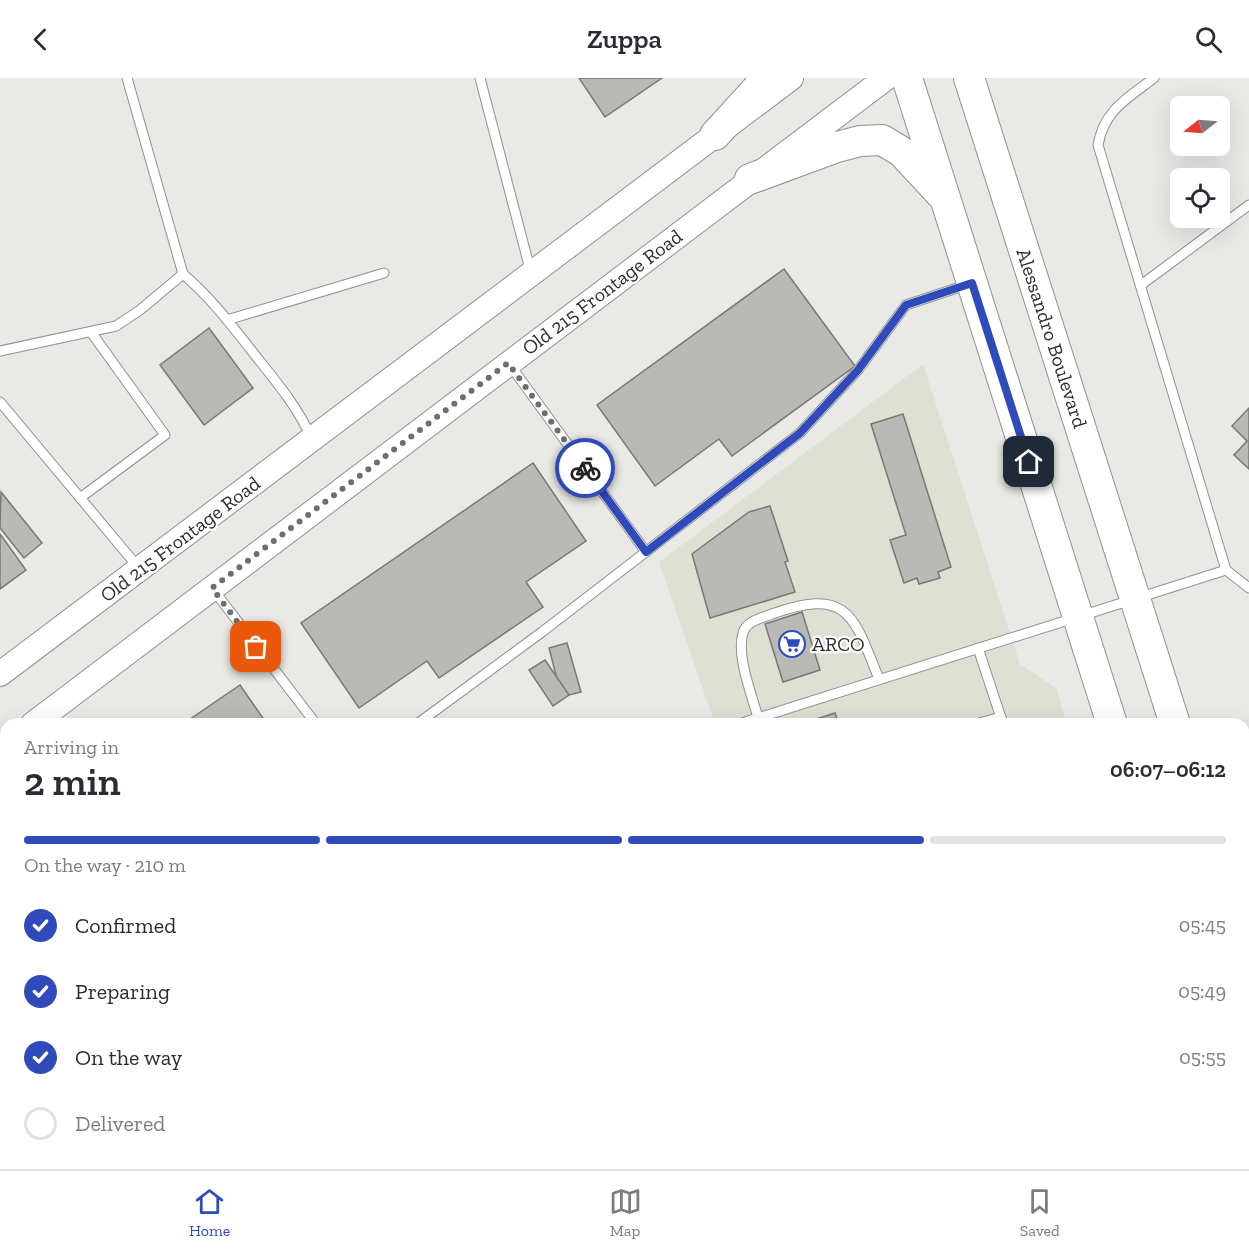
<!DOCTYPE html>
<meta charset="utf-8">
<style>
body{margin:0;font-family:"Zilla Slab",serif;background:#f2f2f3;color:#2b2b33;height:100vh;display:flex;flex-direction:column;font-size:22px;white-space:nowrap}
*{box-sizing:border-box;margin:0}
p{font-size:20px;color:#7c7c81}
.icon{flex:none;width:33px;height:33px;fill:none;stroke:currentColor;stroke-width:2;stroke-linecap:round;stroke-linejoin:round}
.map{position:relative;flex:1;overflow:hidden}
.details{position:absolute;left:0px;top:640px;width:1250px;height:452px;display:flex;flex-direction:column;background:#fff;border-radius:18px 18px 0 0;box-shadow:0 6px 24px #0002}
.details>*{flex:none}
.needle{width:39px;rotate:253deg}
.fabs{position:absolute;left:1170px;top:18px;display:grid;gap:12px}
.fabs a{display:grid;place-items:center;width:60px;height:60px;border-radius:9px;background:#fff;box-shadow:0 6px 24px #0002;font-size:30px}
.pin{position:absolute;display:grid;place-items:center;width:51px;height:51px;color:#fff;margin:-26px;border-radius:12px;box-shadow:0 3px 9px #0006}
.courier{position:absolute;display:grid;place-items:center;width:60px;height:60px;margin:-30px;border:4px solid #2f4abb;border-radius:50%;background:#fff;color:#222;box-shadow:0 2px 8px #0007}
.head em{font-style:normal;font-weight:600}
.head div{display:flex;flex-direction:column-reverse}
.head{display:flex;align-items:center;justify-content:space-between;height:102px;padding:0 24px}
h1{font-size:39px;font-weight:600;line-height:45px}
.bar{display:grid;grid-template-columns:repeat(4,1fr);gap:9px 6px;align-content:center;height:72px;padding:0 24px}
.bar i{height:8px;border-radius:4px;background:#e1e1e2}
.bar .selected{background:#2f4abb}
.bar p{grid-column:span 4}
ol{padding:0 24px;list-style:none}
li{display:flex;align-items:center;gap:18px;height:66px}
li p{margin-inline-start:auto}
li .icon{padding:6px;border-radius:50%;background:#2f4abb;color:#fff;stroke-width:4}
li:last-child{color:#7c7c81}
li i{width:33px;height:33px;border:3px solid #e1e1e2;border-radius:50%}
header{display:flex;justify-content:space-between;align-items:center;height:78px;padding:0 24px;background:#fff;font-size:27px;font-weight:600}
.dock{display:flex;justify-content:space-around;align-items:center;height:84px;border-top:2px solid #e1e1e2;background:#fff;font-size:16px;color:#7c7c81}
.dock a{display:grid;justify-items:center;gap:3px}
.dock .selected{color:#2f4abb}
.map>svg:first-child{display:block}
.built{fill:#dee0d4}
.building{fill:#b9bab6;stroke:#787874;stroke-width:1.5}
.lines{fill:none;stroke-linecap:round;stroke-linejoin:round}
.service-casing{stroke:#90918d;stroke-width:11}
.minor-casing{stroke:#90918d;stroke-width:22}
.tertiary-casing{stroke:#90918d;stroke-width:26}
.primary-casing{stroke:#90918d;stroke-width:32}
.motorway-casing{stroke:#90918d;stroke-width:35}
.service{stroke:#fff;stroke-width:9}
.minor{stroke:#fff;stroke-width:20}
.tertiary{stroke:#fff;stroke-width:24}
.primary{stroke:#fff;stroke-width:30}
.motorway{stroke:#fff;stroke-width:33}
.done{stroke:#6e6e6c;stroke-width:6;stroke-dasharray:0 10.8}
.route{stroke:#2f4abb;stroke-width:8}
.labels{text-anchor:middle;stroke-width:4.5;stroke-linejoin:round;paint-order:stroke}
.street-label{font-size:20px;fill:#2c2c2a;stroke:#fff}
.poi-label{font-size:20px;fill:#2c2c2a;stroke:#fff;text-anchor:start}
</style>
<header><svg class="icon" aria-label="back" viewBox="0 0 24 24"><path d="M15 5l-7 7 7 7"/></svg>Zuppa<svg class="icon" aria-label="search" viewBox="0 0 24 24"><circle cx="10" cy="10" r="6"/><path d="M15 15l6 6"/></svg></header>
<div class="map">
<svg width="1249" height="1091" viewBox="0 0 1249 1091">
<rect width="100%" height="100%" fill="#e9eae6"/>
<path class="built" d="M923,286l97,300 36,24 11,36h-352l-56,-162z"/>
<g class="building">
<path d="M579,0h83l-57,39z"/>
<path d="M784,191l71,97 -123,90 -13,-17 -64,47 -58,-81z"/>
<path d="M209,250l44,60 -49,37 -44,-60z"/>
<path d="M1249,330v61l-15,-14 13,-14 -15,-15z"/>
<path d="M903,336l48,153 -13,5 2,6 -21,6 -2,-6 -13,5 -14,-43 16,-5 -35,-111z"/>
<path d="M533,385l53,78 -60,41 17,25 -104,71 -12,-17 -68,47 -58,-85z"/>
<path d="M1,414l41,51 -18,15 -24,-30z"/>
<path d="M770,428l18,55 -3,1 10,30 -85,26 -18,-64 57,-42z"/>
<path d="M0,456l26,36 -26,19z"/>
<path d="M802,534l18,58 -37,12 -18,-58z"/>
<path d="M567,565l14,49 -12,3 -12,-16 -8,-31z"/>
<path d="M545,582l24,35 -16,11 -24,-36z"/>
<path d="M240,607l27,39h-84z"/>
<path d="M835,635l4,11h-38z"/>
<path d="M6,770v112l-6,-9v-99z"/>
<path d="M3,1074l3,12 2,5h-8v-16z"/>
</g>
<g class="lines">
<defs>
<g id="service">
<path d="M127,0l56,196c27,23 46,48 68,76 22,28 45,54 60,87"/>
<path d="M480,0l51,195"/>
<path d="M1154,0c-26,20 -50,32 -56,67l128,425 23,18"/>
<path d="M1141,207l108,-80"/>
<path d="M227,242l157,-47"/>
<path d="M0,273l116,-25 24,-16 43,-36"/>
<path d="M510,287l136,187"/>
<path d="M0,324l138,165"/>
<path d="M80,420l85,-63 -74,-103"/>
<path d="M212,510l104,136"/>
<path d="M978,570l25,76"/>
<path d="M758,640c-6,-23 -22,-62 -15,-85 3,-12 19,-15 29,-19 77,-28 82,3 107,65"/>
<path d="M417,646l125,-92 258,-199 58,-63 48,-65 63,-21"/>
<path d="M739,646l487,-154"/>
<path d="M975,646l26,-7"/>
<path d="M0,997l6,-5"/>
<path d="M48,1086l2,5"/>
</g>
<path id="minor" d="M0,941l6,8"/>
<g id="tertiary">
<path d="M0,596l791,-596"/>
<path d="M33,646l853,-646"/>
<path d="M0,670l6,-4"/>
</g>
<g id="primary">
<path d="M907,0l205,646"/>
<path d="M969,0l206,646"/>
<path d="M715,57l52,-57"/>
<path d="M750,101l87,-32 23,-6 22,-1 20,12 39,42"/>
<path d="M1244,862l5,17"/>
<path d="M1244,1020l5,6"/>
</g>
<g id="motorway">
<path d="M1244,1065l5,-2"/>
<path d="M1195,1091l6,-5"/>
</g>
</defs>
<use href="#service" class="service-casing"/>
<use href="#minor" class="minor-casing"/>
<use href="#tertiary" class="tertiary-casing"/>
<use href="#primary" class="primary-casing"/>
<use href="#motorway" class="motorway-casing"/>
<use href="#service" class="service"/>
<use href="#minor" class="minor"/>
<use href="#tertiary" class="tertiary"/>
<use href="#primary" class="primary"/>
<use href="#motorway" class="motorway"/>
</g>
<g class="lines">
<path class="done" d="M256,569l-44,-59 296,-225 77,105"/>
<path class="route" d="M585,390l61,84 154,-119 58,-63 48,-65 66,-22 57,179"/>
</g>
<defs>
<symbol id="supermarket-ring" viewBox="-11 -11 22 22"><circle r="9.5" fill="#fff" stroke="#2f4abb" stroke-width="1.5"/><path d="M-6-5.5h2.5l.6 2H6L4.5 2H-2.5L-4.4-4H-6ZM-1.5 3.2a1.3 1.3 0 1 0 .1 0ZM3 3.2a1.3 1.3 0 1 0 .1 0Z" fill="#2f4abb"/></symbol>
</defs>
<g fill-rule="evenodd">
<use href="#supermarket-ring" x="777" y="551" width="30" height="30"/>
</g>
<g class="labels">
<g class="street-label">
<text transform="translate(602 214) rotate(-37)" y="7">Old 215 Frontage Road</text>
<text transform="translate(1052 260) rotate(72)" y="7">Alessandro Boulevard</text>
<text transform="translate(180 461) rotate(-37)" y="7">Old 215 Frontage Road</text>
</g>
<g class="poi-label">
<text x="812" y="573">ARCO</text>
</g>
</g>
</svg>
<div class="fabs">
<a><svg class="needle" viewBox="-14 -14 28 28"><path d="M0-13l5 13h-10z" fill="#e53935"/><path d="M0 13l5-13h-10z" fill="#7c7c81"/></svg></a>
<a><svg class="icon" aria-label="locate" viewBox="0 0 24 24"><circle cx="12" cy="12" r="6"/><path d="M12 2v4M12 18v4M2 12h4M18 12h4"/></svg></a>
</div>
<div class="pin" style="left:256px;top:569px;background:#ea580c"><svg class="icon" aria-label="bag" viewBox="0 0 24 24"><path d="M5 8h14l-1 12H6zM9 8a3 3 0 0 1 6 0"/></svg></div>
<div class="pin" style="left:1029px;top:384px;background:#1f2937"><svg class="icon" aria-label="home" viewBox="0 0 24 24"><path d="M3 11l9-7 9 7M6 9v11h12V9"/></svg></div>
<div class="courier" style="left:585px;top:390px"><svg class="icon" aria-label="bike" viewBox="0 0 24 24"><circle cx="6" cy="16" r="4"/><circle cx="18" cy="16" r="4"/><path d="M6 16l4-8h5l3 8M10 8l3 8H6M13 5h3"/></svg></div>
<section class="details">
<div class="head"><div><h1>2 min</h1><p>Arriving in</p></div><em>06:07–06:12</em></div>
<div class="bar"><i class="selected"></i><i class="selected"></i><i class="selected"></i><i></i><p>On the way · 210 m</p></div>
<ol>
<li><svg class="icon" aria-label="check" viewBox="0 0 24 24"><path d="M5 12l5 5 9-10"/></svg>Confirmed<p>05:45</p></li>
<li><svg class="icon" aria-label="check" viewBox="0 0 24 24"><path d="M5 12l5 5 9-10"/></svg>Preparing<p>05:49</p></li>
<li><svg class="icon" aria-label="check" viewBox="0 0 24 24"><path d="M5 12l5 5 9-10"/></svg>On the way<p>05:55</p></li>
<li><i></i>Delivered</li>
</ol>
</section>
</div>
<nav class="dock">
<a class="selected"><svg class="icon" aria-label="home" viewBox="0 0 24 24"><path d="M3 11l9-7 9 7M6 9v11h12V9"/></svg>Home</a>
<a><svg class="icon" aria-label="map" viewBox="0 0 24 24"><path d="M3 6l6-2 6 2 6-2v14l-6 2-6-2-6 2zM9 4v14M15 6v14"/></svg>Map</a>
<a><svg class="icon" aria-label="saved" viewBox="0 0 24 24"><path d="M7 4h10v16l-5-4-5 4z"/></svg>Saved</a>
</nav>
